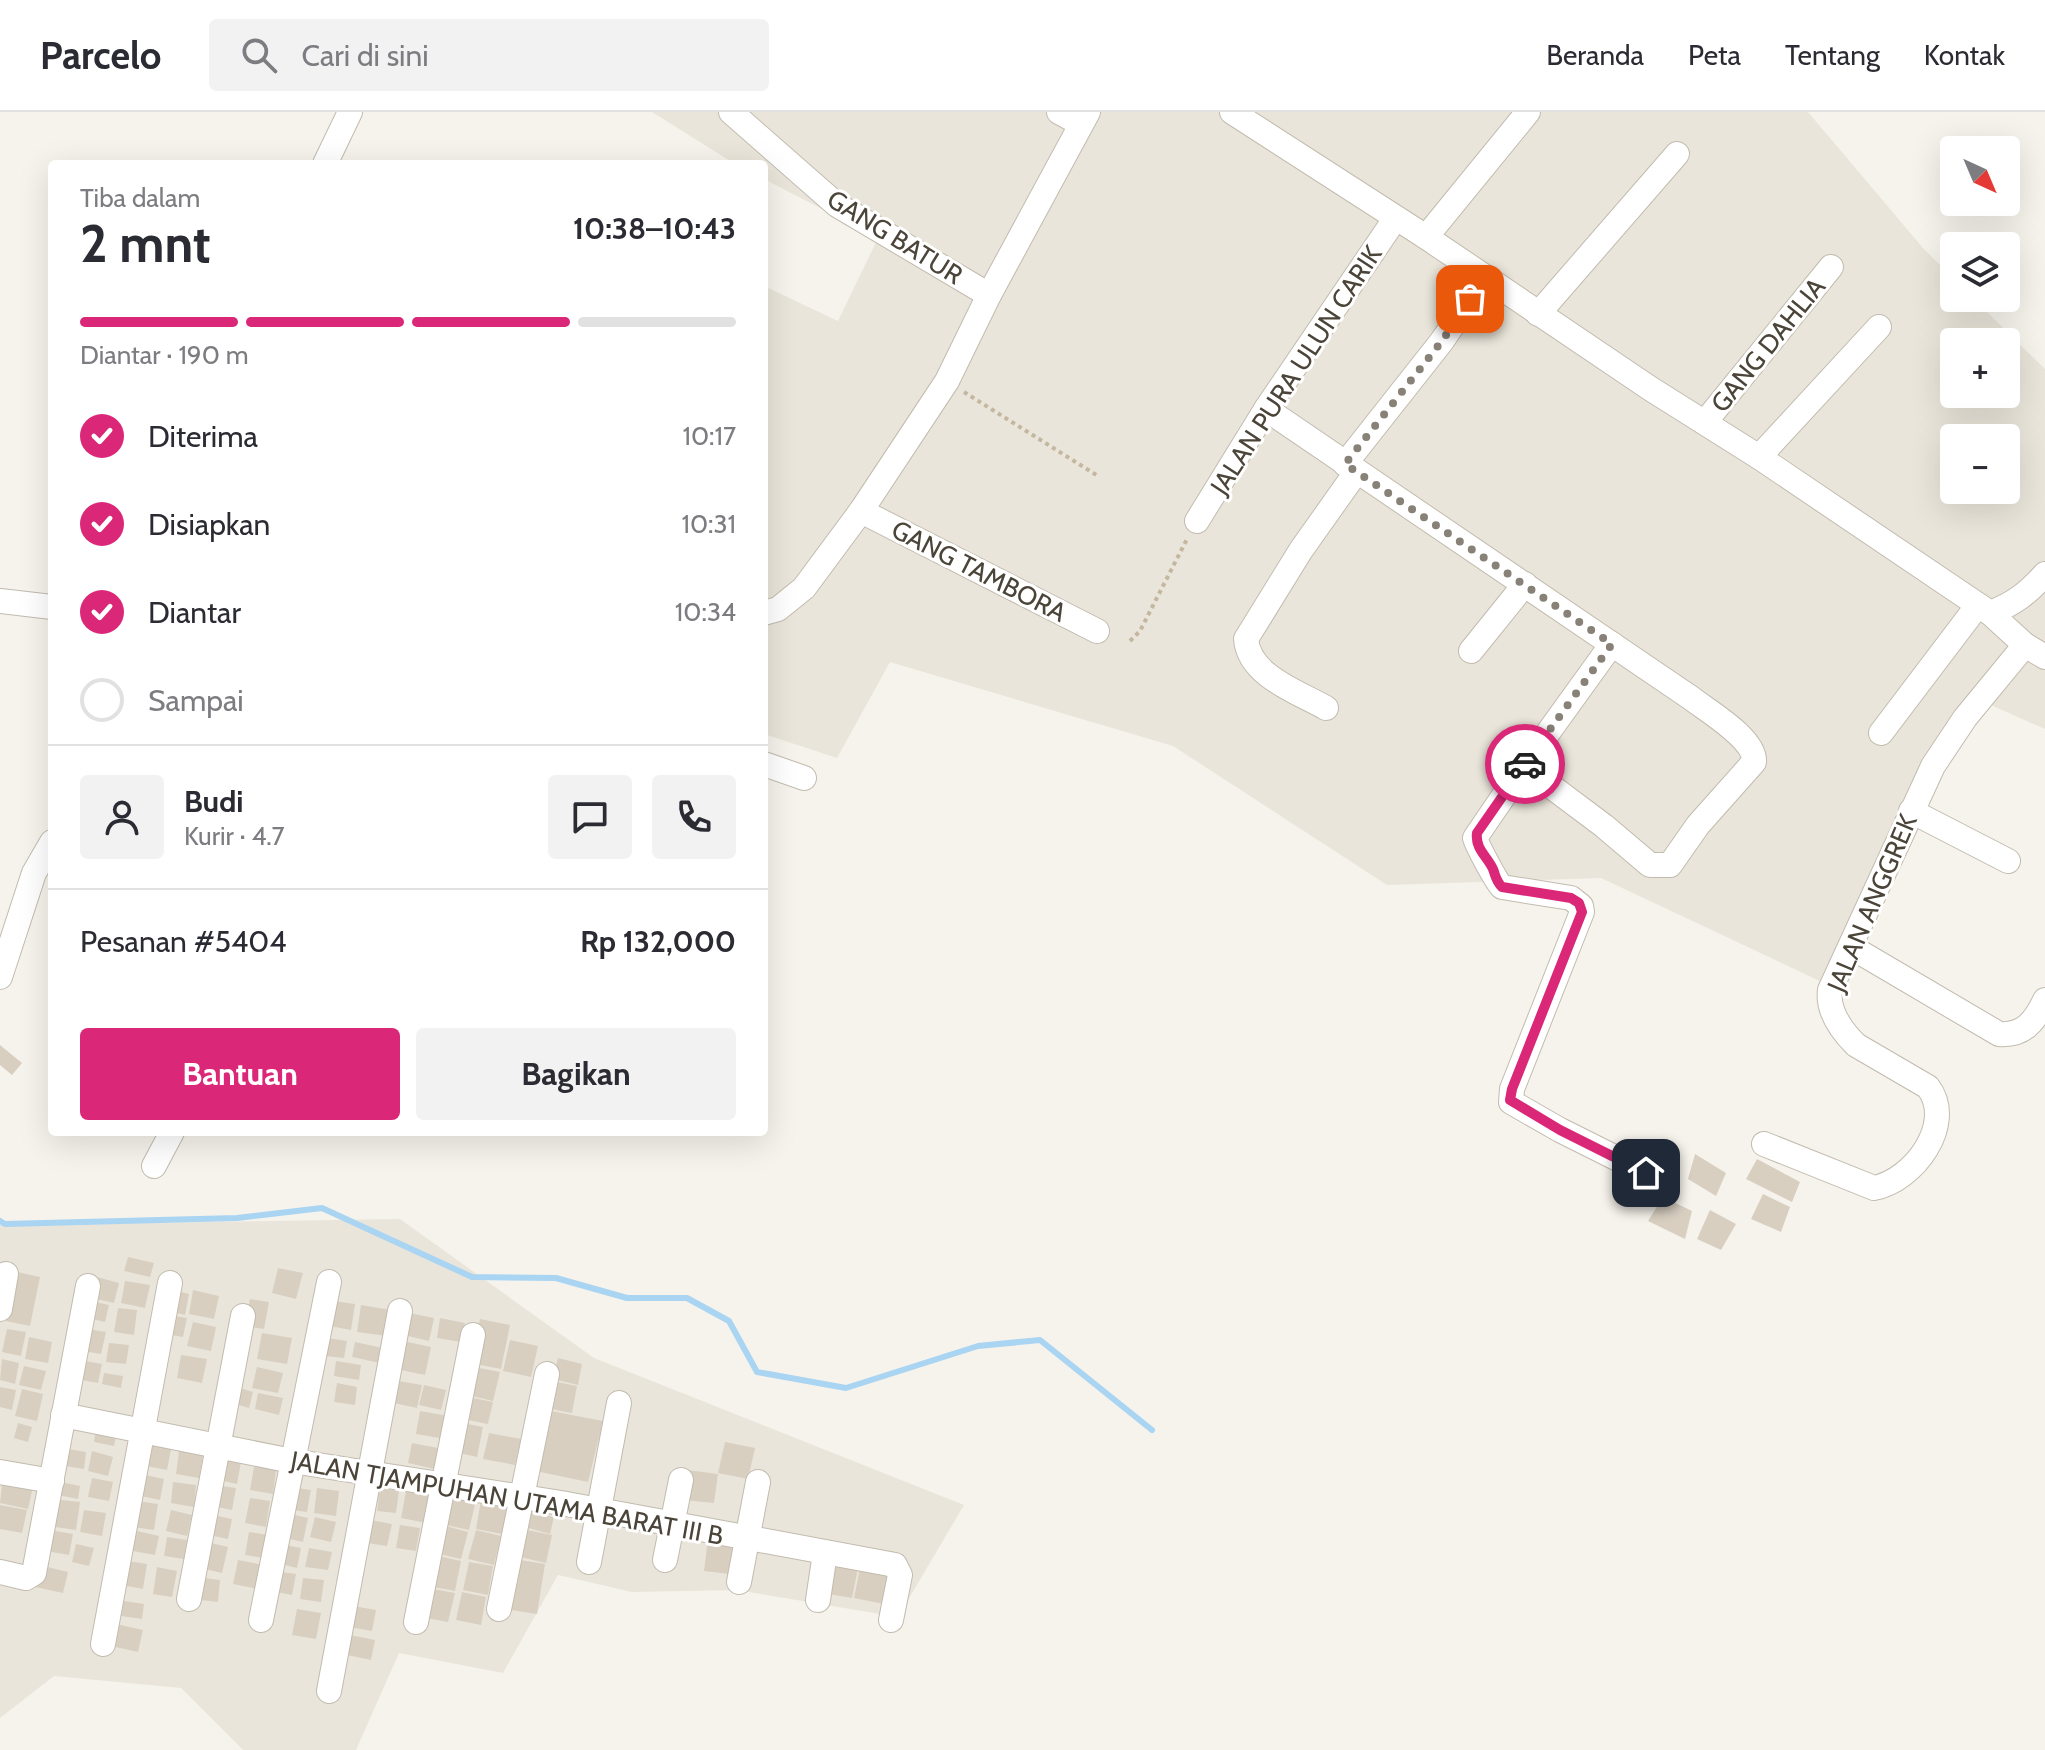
<!DOCTYPE html>
<html lang="id">
<meta charset="utf-8">
<style>
body{margin:0;font-family:Cabin,sans-serif;background:#f2f2f3;color:#2b2b33;height:100vh;display:flex;flex-direction:column;font-size:30px;white-space:nowrap}
*{box-sizing:border-box;margin:0}
p{font-size:26px;color:#7c7c81}
.icon{flex:none;width:44px;height:44px;fill:none;stroke:currentColor;stroke-width:2;stroke-linecap:round;stroke-linejoin:round}
.map{position:relative;flex:1;overflow:hidden}
.side{position:absolute;left:48px;top:48px;width:720px;height:976px;display:flex;flex-direction:column;background:#fff;border-radius:8px;box-shadow:0 8px 32px #0002}
.side>*{flex:none}
.needle{width:52px;rotate:136deg}
.fabs{position:absolute;left:1940px;top:24px;display:grid;gap:16px}
.fabs a{display:grid;place-items:center;width:80px;height:80px;border-radius:8px;background:#fff;box-shadow:0 8px 32px #0002;font-size:40px}
.pin{position:absolute;display:grid;place-items:center;width:68px;height:68px;color:#fff;margin:-34px;border-radius:16px;box-shadow:0 4px 12px #0006}
.courier{position:absolute;display:grid;place-items:center;width:80px;height:80px;margin:-40px;border:6px solid #db2777;border-radius:50%;background:#fff;color:#222;box-shadow:0 2px 10px #0007}
.overview em{font-style:normal;font-weight:700}
.overview div{display:flex;flex-direction:column-reverse}
.overview{display:flex;align-items:center;justify-content:space-between;height:136px;padding:0 32px}
h1{font-size:52px;font-weight:700;line-height:60px}
.bar{display:grid;grid-template-columns:repeat(4,1fr);gap:12px 8px;align-content:center;height:96px;padding:0 32px}
.bar i{height:10px;border-radius:6px;background:#e1e1e2}
.bar .active{background:#db2777}
.bar p{grid-column:span 4}
.line{display:flex;align-items:center;gap:20px;padding:0 32px;border-top:2px solid #e1e1e2}
.line div{flex:1}
.round{display:grid;place-items:center;flex:none;width:84px;height:84px;border-radius:8px;background:#f2f2f3}
ol{padding:0 32px;list-style:none}
li{display:flex;align-items:center;gap:24px;height:88px}
li p{margin-inline-start:auto}
li .icon{padding:8px;border-radius:50%;background:#db2777;color:#fff;stroke-width:4}
li:last-child{color:#7c7c81}
li i{width:44px;height:44px;border:4px solid #e1e1e2;border-radius:50%}
.button{display:flex;gap:16px;margin-top:auto;padding:16px 32px}
.button a{flex:1;height:92px;border-radius:8px;background:#db2777;color:#fff;font-size:32px;font-weight:700;line-height:92px;text-align:center}
.button a+a{background:#f2f2f3;color:#2b2b33}
header{display:flex;align-items:center;gap:48px;box-sizing:border-box;height:112px;padding:0 40px;background:#fff;border-bottom:2px solid #e1e1e2}
header strong{font-size:38px}
nav{display:flex;gap:44px;margin-inline-start:auto;font-size:28px}
.search{width:560px;height:72px;background:#f2f2f3;display:flex;align-items:center;gap:20px;box-sizing:border-box;padding:0 28px;border-radius:8px;color:#7c7c81;font-size:30px}
.map>svg:first-child{display:block}
.residential{fill:#eae5da;fill-rule:evenodd}
.lines{fill:none;stroke-linecap:round;stroke-linejoin:round}
.stream{stroke:#a9d4f2;stroke-width:6}
.building{fill:#d8cfc1}
.minor-casing{stroke:#c2bbae;stroke-width:26}
.path{stroke:#c4b79f;stroke-width:4;stroke-dasharray:4 4;stroke-linecap:butt}
.minor{stroke:#fff;stroke-width:24}
.done{stroke:#878178;stroke-width:8;stroke-dasharray:0 14.4}
.route{stroke:#db2777;stroke-width:10}
.labels{text-anchor:middle;stroke-width:6;stroke-linejoin:round;paint-order:stroke}
.street-label{font-size:26px;fill:#4b4439;stroke:#fff}
</style>
<header>
<strong>Parcelo</strong>
<div class="search"><svg class="icon" aria-label="search" viewBox="0 0 24 24"><circle cx="10" cy="10" r="6"/><path d="M15 15l6 6"/></svg>Cari di sini</div>
<nav><a>Beranda</a><a>Peta</a><a>Tentang</a><a>Kontak</a></nav>
</header>
<div class="map">
<svg width="2045" height="1638" viewBox="0 0 2045 1638">
<rect width="100%" height="100%" fill="#f6f3ec"/>
<g class="residential">
<path d="M652,0h1156l115,136 31,31v19h19l72,71v360l-61,-27 -160,281 -223,-105 -214,7 -214,-139 -283,-84 -53,96 -73,-24v-448l74,35 40,-83 -114,-59v-15h-29zM1954,230h52v52h-52zM1954,326h52v52h-52z"/>
<path d="M400,1107l194,139 370,147 -66,112 -161,-27 -105,2 -74,-17 -55,98 -104,-20 -43,97h-113l-62,-62 -127,-12 -54,42v-493z"/>
</g>
<g class="lines">
<path class="stream" d="M0,1109l5,3 232,-6 85,-10 150,69 84,1 71,20h60l42,23 28,51 89,16 132,-42 62,-6 112,90"/>
</g>
<g class="building">
<path d="M0,933l22,18 -10,12 -12,-10z"/>
<path d="M1695,1042l31,19 -10,23 -28,-17z"/>
<path d="M1757,1047l43,23 -8,20 -46,-23z"/>
<path d="M1763,1082l27,13 -9,25 -30,-13z"/>
<path d="M1663,1085l29,14 -7,28 -37,-18z"/>
<path d="M1710,1098l26,14 -15,26 -24,-11z"/>
<path d="M128,1145l26,6 -4,14 -26,-6z"/>
<path d="M278,1156l25,5 -7,26 -24,-6z"/>
<path d="M17,1160l23,5 -10,49 -24,-5z"/>
<path d="M97,1165l22,6 -5,20 -22,-5z"/>
<path d="M125,1169l25,4 -5,23 -24,-5z"/>
<path d="M173,1178l16,4 -4,21 -17,-4z"/>
<path d="M193,1178l26,6 -5,23 -25,-5z"/>
<path d="M250,1187l19,3 -5,27 -19,-3z"/>
<path d="M92,1189l17,4 -4,17 -17,-4z"/>
<path d="M334,1189l21,3 -4,26 -21,-4z"/>
<path d="M361,1193l30,5 -4,26 -30,-4z"/>
<path d="M118,1196l19,2 -3,25 -20,-3z"/>
<path d="M409,1201l25,5 -5,23 -25,-6z"/>
<path d="M168,1203l19,3 -4,19 -18,-3z"/>
<path d="M440,1206l25,5 -4,19 -24,-4z"/>
<path d="M480,1207l30,6 -9,44 -31,-6z"/>
<path d="M193,1210l23,5 -5,24 -24,-5z"/>
<path d="M7,1217l19,3 -5,24 -19,-4z"/>
<path d="M88,1217l18,3 -5,22 -18,-3z"/>
<path d="M262,1221l30,5 -5,26 -30,-5z"/>
<path d="M29,1225l23,5 -4,21 -23,-4z"/>
<path d="M328,1226l19,3 -3,17 -19,-2z"/>
<path d="M510,1228l28,6 -7,31 -28,-6z"/>
<path d="M403,1229l28,6 -6,28 -29,-6z"/>
<path d="M355,1230l28,6 -3,15 -28,-6z"/>
<path d="M109,1231l20,2 -3,19 -20,-2z"/>
<path d="M181,1243l26,4 -5,24 -25,-5z"/>
<path d="M558,1246l24,6 -4,21 -25,-6z"/>
<path d="M2,1247l17,4 -4,21 -15,-4z"/>
<path d="M80,1248l22,4 -4,19 -22,-4z"/>
<path d="M336,1249l25,4 -2,15 -25,-4z"/>
<path d="M24,1254l22,5 -5,19 -22,-5z"/>
<path d="M469,1254l31,6 -7,29 -30,-7z"/>
<path d="M257,1255l26,6 -5,20 -26,-5z"/>
<path d="M104,1261l19,3 -2,12 -19,-4z"/>
<path d="M393,1268l29,5 -5,23 -28,-6z"/>
<path d="M552,1269l25,5 -5,27 -26,-5z"/>
<path d="M337,1271l20,4 -2,18 -21,-3z"/>
<path d="M424,1273l22,5 -5,20 -22,-5z"/>
<path d="M233,1274l20,6 -4,16 -20,-6z"/>
<path d="M0,1275l16,3 -4,20 -12,-3z"/>
<path d="M22,1277l21,5 -6,27 -22,-5z"/>
<path d="M258,1281l25,5 -4,17 -24,-6z"/>
<path d="M463,1284l30,6 -5,22 -30,-6z"/>
<path d="M546,1298l57,11 -15,61 -57,-12z"/>
<path d="M420,1299l29,5 -4,23 -29,-5z"/>
<path d="M457,1310l26,5 -6,30 -26,-6z"/>
<path d="M18,1311l14,4 -4,15 -14,-4z"/>
<path d="M97,1311l21,4 -4,19 -20,-4z"/>
<path d="M489,1321l32,6 -6,26 -32,-6z"/>
<path d="M151,1329l21,4 -5,25 -21,-4z"/>
<path d="M725,1330l30,6 -7,31 -30,-6z"/>
<path d="M412,1331l31,6 -4,21 -31,-7z"/>
<path d="M68,1337l18,3 -2,17 -19,-3z"/>
<path d="M92,1339l21,6 -5,19 -20,-5z"/>
<path d="M179,1339l24,4 -4,23 -23,-4z"/>
<path d="M223,1347l18,3 -4,22 -18,-4z"/>
<path d="M254,1355l22,3 -3,24 -23,-4z"/>
<path d="M687,1358l31,4 -4,29 -30,-3z"/>
<path d="M145,1363l19,4 -4,21 -19,-4z"/>
<path d="M3,1364l31,6 -6,27 -28,-6z"/>
<path d="M92,1366l21,4 -4,19 -21,-4z"/>
<path d="M60,1370l20,4 -2,13 -20,-4z"/>
<path d="M173,1370l23,3 -2,22 -23,-4z"/>
<path d="M215,1373l21,3 -4,22 -20,-4z"/>
<path d="M289,1375l22,3 -4,22 -22,-3z"/>
<path d="M317,1376l22,3 -3,25 -22,-3z"/>
<path d="M380,1376l19,3 -3,22 -19,-2z"/>
<path d="M406,1379l25,5 -5,27 -25,-5z"/>
<path d="M448,1383l28,5 -7,30 -27,-6z"/>
<path d="M250,1386l20,3 -4,26 -21,-4z"/>
<path d="M52,1387l28,3 -4,28 -28,-4z"/>
<path d="M481,1388l27,5 -6,29 -26,-5z"/>
<path d="M137,1389l21,3 -4,26 -21,-3z"/>
<path d="M0,1393l27,5 -5,23 -22,-4z"/>
<path d="M84,1398l22,3 -4,23 -22,-4z"/>
<path d="M171,1398l21,5 -5,21 -21,-5z"/>
<path d="M529,1399l25,6 -4,17 -25,-7z"/>
<path d="M286,1401l22,5 -5,24 -22,-5z"/>
<path d="M213,1403l19,4 -4,20 -19,-4z"/>
<path d="M315,1405l21,5 -5,20 -21,-5z"/>
<path d="M371,1408l21,4 -5,22 -20,-3z"/>
<path d="M400,1413l20,3 -4,23 -20,-3z"/>
<path d="M442,1413l26,7 -7,27 -26,-6z"/>
<path d="M522,1417l30,6 -6,28 -30,-7z"/>
<path d="M50,1418l23,4 -4,21 -23,-4z"/>
<path d="M476,1418l25,6 -7,29 -26,-6z"/>
<path d="M137,1419l22,5 -4,19 -22,-4z"/>
<path d="M249,1420l19,3 -4,23 -19,-3z"/>
<path d="M167,1425l20,3 -3,19 -20,-3z"/>
<path d="M708,1427l34,5 -4,31 -34,-4z"/>
<path d="M207,1430l21,5 -6,26 -21,-5z"/>
<path d="M76,1432l18,4 -5,18 -17,-4z"/>
<path d="M280,1432l21,4 -4,20 -21,-5z"/>
<path d="M309,1436l23,4 -4,18 -23,-3z"/>
<path d="M434,1443l27,6 -6,30 -27,-5z"/>
<path d="M514,1447l31,5 -8,50 -32,-5z"/>
<path d="M238,1448l25,5 -5,24 -25,-5z"/>
<path d="M127,1449l20,3 -4,25 -21,-4z"/>
<path d="M469,1450l24,4 -5,29 -25,-5z"/>
<path d="M828,1451l30,5 -6,30 -29,-5z"/>
<path d="M39,1453l29,7 -5,21 -28,-6z"/>
<path d="M157,1455l20,4 -5,26 -19,-3z"/>
<path d="M860,1456l30,6 -6,30 -30,-6z"/>
<path d="M275,1459l21,3 -4,21 -21,-4z"/>
<path d="M196,1465l24,3 -2,22 -25,-3z"/>
<path d="M303,1466l21,2 -3,22 -21,-3z"/>
<path d="M427,1476l28,5 -7,29 -27,-5z"/>
<path d="M462,1480l24,5 -5,28 -25,-5z"/>
<path d="M124,1489l20,3 -2,15 -21,-3z"/>
<path d="M353,1494l23,4 -4,21 -23,-4z"/>
<path d="M297,1497l24,4 -5,26 -24,-4z"/>
<path d="M116,1512l27,6 -5,22 -27,-6z"/>
<path d="M350,1523l25,5 -4,20 -24,-5z"/>
</g>
<g class="lines">
<defs>
<g id="minor">
<path d="M731,0l106,93 152,90"/>
<path d="M1059,0l22,12"/>
<path d="M1232,0l194,125 225,152 108,68 231,156 35,32 20,12"/>
<path d="M325,52l25,-52"/>
<path d="M1426,125l102,-125"/>
<path d="M1538,202l139,-160"/>
<path d="M1266,297l425,289c18,14 65,41 63,64l-56,63 -28,40h-20l-46,-39 -80,-60"/>
<path d="M1705,310l126,-155"/>
<path d="M1759,345l120,-130"/>
<path d="M1345,352l97,-123 43,-63"/>
<path d="M861,399l236,120"/>
<path d="M1197,409l69,-112 129,-190"/>
<path d="M0,489l52,6"/>
<path d="M764,501l14,-4 26,-21 57,-77 86,-130 42,-86 99,-183"/>
<path d="M1990,501c24,-9 38,-20 55,-39"/>
<path d="M1612,532l-88,122 -49,72c2,7 22,45 27,49l69,11 10,8 1,6 -70,177 -1,13 49,28 86,43"/>
<path d="M1471,539l54,-67"/>
<path d="M1326,596c-28,-16 -77,-32 -80,-69l55,-89 56,-79"/>
<path d="M1881,621l97,-128"/>
<path d="M764,652l40,14"/>
<path d="M1911,699l97,50"/>
<path d="M1851,835l148,87c25,2 36,-13 46,-34"/>
<path d="M0,865l34,-104 18,-31"/>
<path d="M1764,1032l110,44c39,-7 82,-64 54,-101l-72,-42c-14,-14 -29,-34 -26,-55l103,-224 32,-48 60,-73"/>
<path d="M154,1054l18,-34"/>
<path d="M0,1197l6,-35"/>
<path d="M63,1303l229,46 269,42 334,62 5,10 -9,45"/>
<path d="M0,1360l52,9"/>
<path d="M665,1448l16,-80"/>
<path d="M589,1450l30,-159"/>
<path d="M0,1460l26,6 8,-5 54,-287"/>
<path d="M739,1470l19,-100"/>
<path d="M189,1487l54,-283"/>
<path d="M818,1488l7,-47"/>
<path d="M499,1497l48,-235"/>
<path d="M261,1508l68,-338"/>
<path d="M416,1510l57,-287"/>
<path d="M103,1532l67,-361"/>
<path d="M329,1579l71,-380"/>
</g>
</defs>
<use href="#minor" class="minor-casing"/>
<g class="path">
<path d="M964,280l134,84"/>
<path d="M1130,529l10,-10 48,-94"/>
</g>
<use href="#minor" class="minor"/>
</g>
<g class="lines">
<path class="done" d="M1470,187l-28,42 -97,123 267,180 -87,120"/>
<path class="route" d="M1525,652l-48,69c-2,16 10,23 16,36 3,8 3,12 9,18l69,11 8,5 3,9 -70,177 -2,11 50,30 86,43"/>
</g>
<g class="labels">
<g class="street-label">
<text transform="translate(895 125) rotate(32)" y="9">GANG BATUR</text>
<text transform="translate(1768 233) rotate(-51)" y="9">GANG DAHLIA</text>
<text transform="translate(1296 258) rotate(-57)" y="9">JALAN PURA ULUN CARIK</text>
<text transform="translate(979 459) rotate(27)" y="9">GANG TAMBORA</text>
<text transform="translate(1872 791) rotate(-67)" y="9">JALAN ANGGREK</text>
<text transform="translate(507 1386) rotate(10)" y="9">JALAN TJAMPUHAN UTAMA BARAT III B</text>
</g>
</g>
</svg>
<div class="fabs">
<a><svg class="needle" viewBox="-14 -14 28 28"><path d="M0-13l5 13h-10z" fill="#e53935"/><path d="M0 13l5-13h-10z" fill="#7c7c81"/></svg></a>
<a><svg class="icon" aria-label="layers" viewBox="0 0 24 24"><path d="M12 4l9 5-9 5-9-5zM3 14l9 5 9-5"/></svg></a>
<a>+</a>
<a>−</a>
</div>
<div class="pin" style="left:1470px;top:187px;background:#ea580c"><svg class="icon" aria-label="bag" viewBox="0 0 24 24"><path d="M5 8h14l-1 12H6zM9 8a3 3 0 0 1 6 0"/></svg></div>
<div class="pin" style="left:1646px;top:1061px;background:#1f2937"><svg class="icon" aria-label="home" viewBox="0 0 24 24"><path d="M3 11l9-7 9 7M6 9v11h12V9"/></svg></div>
<div class="courier" style="left:1525px;top:652px"><svg class="icon" aria-label="car" viewBox="0 0 24 24"><path d="M5 17H2v-5l4-1 3-4h7l3 4 3 1v5h-3M9 17h6M6 11h13"/><circle cx="7" cy="17" r="2"/><circle cx="17" cy="17" r="2"/></svg></div>
<section class="side">
<div class="overview"><div><h1>2 mnt</h1><p>Tiba dalam</p></div><em>10:38–10:43</em></div>
<div class="bar"><i class="active"></i><i class="active"></i><i class="active"></i><i></i><p>Diantar · 190 m</p></div>
<ol>
<li><svg class="icon" aria-label="check" viewBox="0 0 24 24"><path d="M5 12l5 5 9-10"/></svg>Diterima<p>10:17</p></li>
<li><svg class="icon" aria-label="check" viewBox="0 0 24 24"><path d="M5 12l5 5 9-10"/></svg>Disiapkan<p>10:31</p></li>
<li><svg class="icon" aria-label="check" viewBox="0 0 24 24"><path d="M5 12l5 5 9-10"/></svg>Diantar<p>10:34</p></li>
<li><i></i>Sampai</li>
</ol>
<div class="line" style="height:144px"><a class="round"><svg class="icon" aria-label="person" viewBox="0 0 24 24"><circle cx="12" cy="8" r="4"/><path d="M4 21q1-7 8-7t8 7"/></svg></a><div><b>Budi</b><p>Kurir · 4.7</p></div><a class="round"><svg class="icon" aria-label="chat" viewBox="0 0 24 24"><path d="M4 5h16v11H9l-5 4z"/></svg></a><a class="round"><svg class="icon" aria-label="phone" viewBox="0 0 24 24"><path d="M5 4h4l2 5-3 2q2 4 5 5l2-3 5 2v4C11 20 4 13 5 4z"/></svg></a></div>
<div class="line" style="height:104px"><div>Pesanan #5404</div><b>Rp 132,000</b></div>
<div class="button"><a>Bantuan</a><a>Bagikan</a></div>
</section>
</div>
